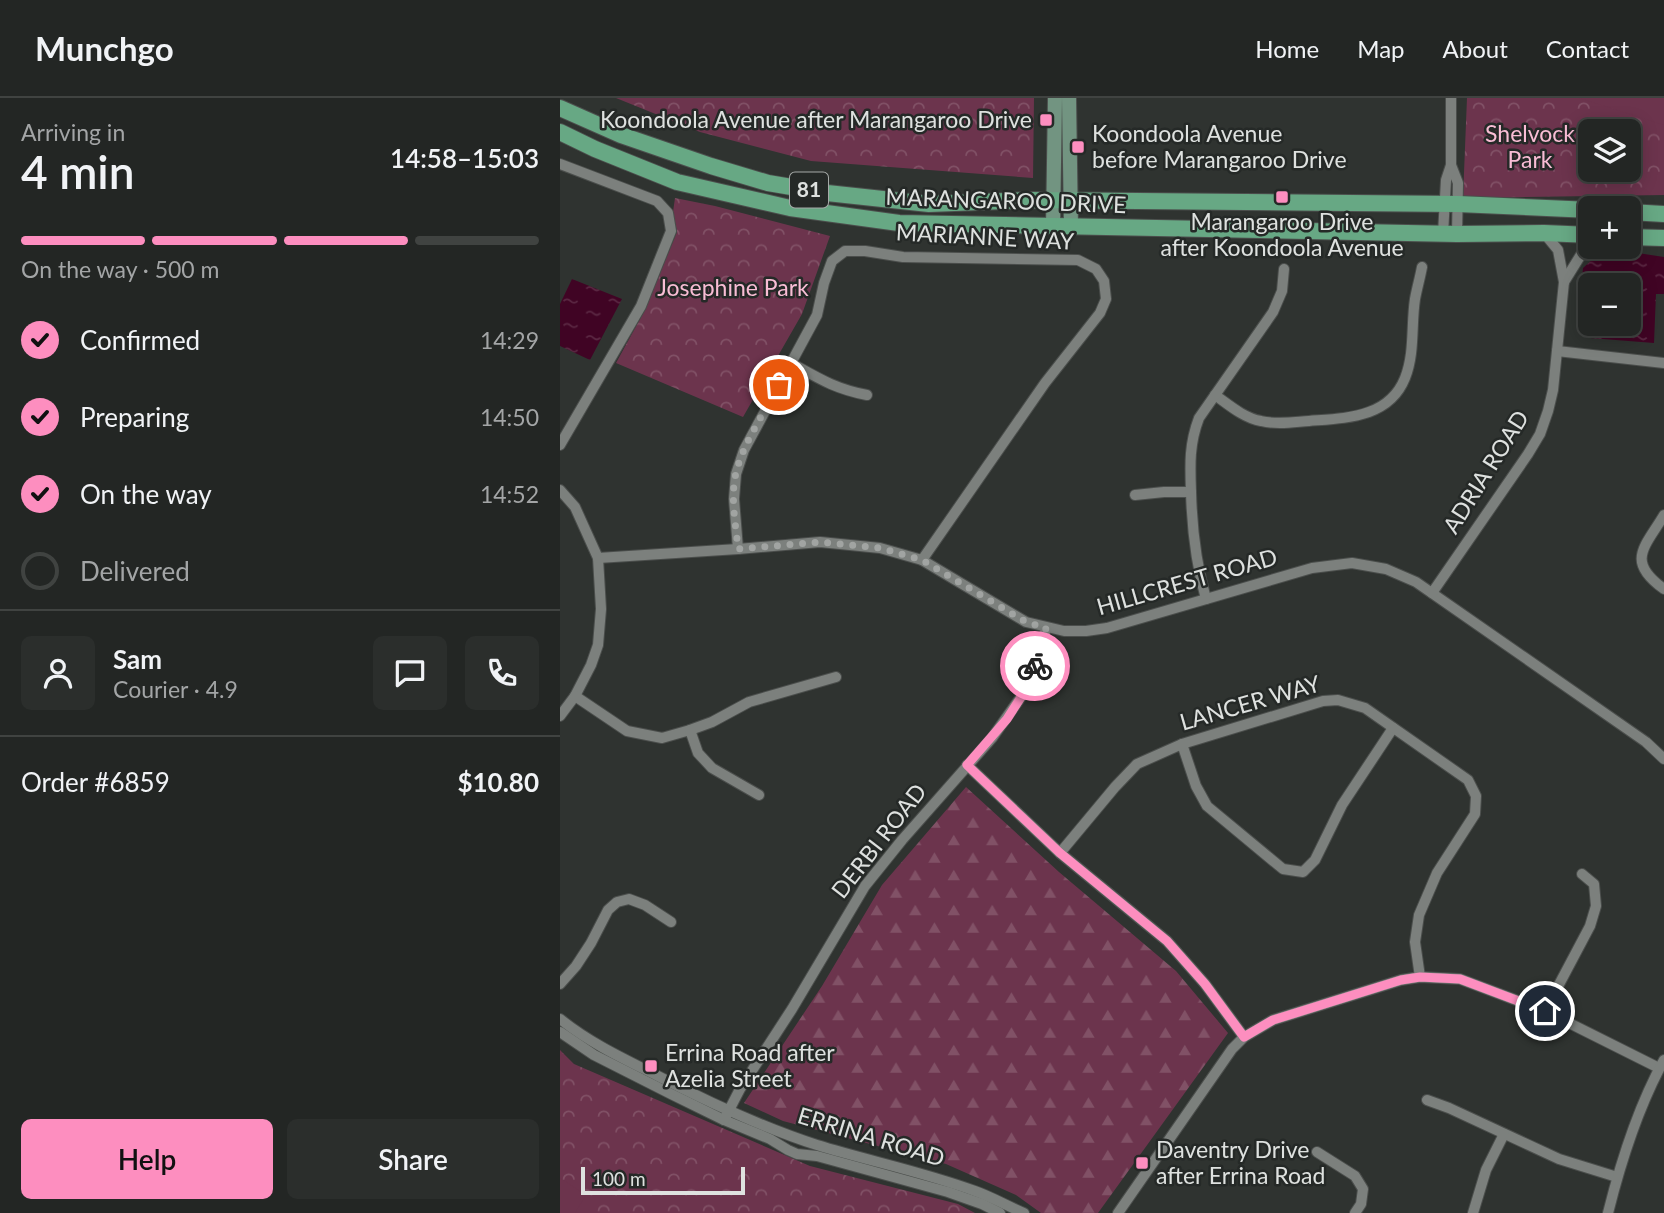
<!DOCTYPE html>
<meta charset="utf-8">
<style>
body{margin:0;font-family:Lato,sans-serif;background:#2b2e2c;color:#f1f3f6;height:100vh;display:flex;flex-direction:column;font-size:26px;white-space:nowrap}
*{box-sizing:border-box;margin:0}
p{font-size:23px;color:#a3a5a6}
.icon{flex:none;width:38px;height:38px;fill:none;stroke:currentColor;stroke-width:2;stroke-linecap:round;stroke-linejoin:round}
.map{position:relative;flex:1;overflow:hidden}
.sheet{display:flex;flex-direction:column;background:#232624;width:560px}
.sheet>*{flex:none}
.tools{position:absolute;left:1018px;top:21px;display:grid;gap:14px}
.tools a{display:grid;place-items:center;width:63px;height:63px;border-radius:10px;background:#232624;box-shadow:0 4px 18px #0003,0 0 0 2px #404341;font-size:35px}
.scale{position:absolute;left:21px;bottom:18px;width:164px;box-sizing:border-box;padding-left:7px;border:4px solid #dee1df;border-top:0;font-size:19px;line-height:24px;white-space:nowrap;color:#dee1df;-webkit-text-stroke:5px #252927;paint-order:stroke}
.pin{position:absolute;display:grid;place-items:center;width:60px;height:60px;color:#fff;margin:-30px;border:4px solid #fff;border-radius:50%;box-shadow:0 2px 7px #0007}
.courier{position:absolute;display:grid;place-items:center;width:70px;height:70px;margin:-35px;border:5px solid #fd8ebf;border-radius:50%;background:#fff;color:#222;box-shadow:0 2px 9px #0007}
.headline em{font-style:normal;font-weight:600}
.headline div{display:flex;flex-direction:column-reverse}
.headline{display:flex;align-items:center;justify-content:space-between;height:119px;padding:0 21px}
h1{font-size:46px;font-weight:600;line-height:52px}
.bar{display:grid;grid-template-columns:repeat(4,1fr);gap:10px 7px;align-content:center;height:84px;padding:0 21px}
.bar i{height:9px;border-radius:5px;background:#404341}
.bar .selected{background:#fd8ebf}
.bar p{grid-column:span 4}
.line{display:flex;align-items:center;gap:18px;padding:0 21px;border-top:2px solid #404341}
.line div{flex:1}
.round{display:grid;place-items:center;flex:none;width:74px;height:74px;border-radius:10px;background:#2b2e2c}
ol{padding:0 21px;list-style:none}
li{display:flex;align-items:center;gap:21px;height:77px}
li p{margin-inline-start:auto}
li .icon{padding:7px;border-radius:50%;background:#fd8ebf;color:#111;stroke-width:4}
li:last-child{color:#a3a5a6}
li i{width:38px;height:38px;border:4px solid #404341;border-radius:50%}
.button{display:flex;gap:14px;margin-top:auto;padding:14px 21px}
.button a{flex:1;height:80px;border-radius:10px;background:#fd8ebf;color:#111;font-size:28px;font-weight:600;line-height:80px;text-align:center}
.button a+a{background:#2b2e2c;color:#f1f3f6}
header{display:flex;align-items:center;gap:42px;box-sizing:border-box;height:98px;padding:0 35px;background:#232624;border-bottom:2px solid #404341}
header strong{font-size:33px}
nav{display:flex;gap:38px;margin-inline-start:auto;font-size:24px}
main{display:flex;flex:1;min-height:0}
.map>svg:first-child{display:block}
.forest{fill:url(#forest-firs)}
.park{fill:url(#park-crowns);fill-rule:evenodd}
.garden{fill:#6c344d}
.water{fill:url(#water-ripples);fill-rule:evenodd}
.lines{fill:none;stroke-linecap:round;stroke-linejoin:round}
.street-casing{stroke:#4b4e4c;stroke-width:12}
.secondary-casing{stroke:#4b4e4c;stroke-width:16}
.primary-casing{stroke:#4b4e4c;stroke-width:18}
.street{stroke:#7c807d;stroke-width:10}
.secondary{stroke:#729481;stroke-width:14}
.primary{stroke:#67a884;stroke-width:16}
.done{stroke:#a1a4a2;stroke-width:7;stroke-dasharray:0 12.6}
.route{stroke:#fd8ebf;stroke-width:9}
.poi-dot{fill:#fd8ebf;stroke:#252927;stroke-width:2.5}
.labels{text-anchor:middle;stroke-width:5;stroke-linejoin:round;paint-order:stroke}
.shield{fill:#252927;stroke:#a6aaa8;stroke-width:2}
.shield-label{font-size:21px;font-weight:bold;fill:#dee1df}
.poi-label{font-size:23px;fill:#dee1df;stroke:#252927;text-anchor:start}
.park-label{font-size:23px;fill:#f9bdd5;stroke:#252927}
.street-label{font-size:23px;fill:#dee1df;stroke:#252927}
</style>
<header>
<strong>Munchgo</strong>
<nav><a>Home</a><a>Map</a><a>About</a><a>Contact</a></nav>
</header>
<main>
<section class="sheet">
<div class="headline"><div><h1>4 min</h1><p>Arriving in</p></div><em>14:58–15:03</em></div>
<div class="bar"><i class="selected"></i><i class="selected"></i><i class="selected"></i><i></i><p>On the way · 500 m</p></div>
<ol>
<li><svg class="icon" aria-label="check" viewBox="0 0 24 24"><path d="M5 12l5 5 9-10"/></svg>Confirmed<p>14:29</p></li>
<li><svg class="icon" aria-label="check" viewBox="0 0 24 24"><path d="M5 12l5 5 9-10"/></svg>Preparing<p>14:50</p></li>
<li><svg class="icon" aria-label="check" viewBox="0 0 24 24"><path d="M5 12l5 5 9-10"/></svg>On the way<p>14:52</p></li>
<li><i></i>Delivered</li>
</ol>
<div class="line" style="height:126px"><a class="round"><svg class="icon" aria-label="person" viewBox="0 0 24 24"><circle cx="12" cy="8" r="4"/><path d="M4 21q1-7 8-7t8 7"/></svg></a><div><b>Sam</b><p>Courier · 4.9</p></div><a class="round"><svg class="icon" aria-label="chat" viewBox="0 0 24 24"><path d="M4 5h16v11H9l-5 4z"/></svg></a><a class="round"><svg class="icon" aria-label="phone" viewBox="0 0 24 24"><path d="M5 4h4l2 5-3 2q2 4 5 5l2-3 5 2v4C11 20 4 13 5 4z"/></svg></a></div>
<div class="line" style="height:91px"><div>Order #6859</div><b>$10.80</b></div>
<div class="button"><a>Help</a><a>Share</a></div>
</section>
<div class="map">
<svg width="1104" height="1115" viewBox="0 0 1104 1115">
<defs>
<pattern id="forest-firs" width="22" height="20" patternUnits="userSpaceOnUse" patternTransform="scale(1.75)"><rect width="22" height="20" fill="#6c344d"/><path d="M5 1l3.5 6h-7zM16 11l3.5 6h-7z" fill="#815166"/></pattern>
<pattern id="park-crowns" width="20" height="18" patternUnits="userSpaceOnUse" patternTransform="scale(1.75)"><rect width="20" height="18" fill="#6c344d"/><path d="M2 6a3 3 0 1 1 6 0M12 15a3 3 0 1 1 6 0" fill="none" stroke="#815166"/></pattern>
<pattern id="water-ripples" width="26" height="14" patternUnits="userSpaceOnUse" patternTransform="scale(1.75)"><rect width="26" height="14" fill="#400424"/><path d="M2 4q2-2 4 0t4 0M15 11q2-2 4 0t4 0" fill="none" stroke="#5b2843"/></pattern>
</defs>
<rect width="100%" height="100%" fill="#2f3330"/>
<path class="forest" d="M406,689l93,85 117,99 52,62 -130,180h-57l-25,-18 -70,-31 -163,-43 -39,-18 78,-117 60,-101z"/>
<g class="park">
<path d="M56,0h418l-1,80 -222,-17 -111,-29z"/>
<path d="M907,0h197v97l-201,3zM1031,33h38v39h-38z"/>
<path d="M115,100l40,8 115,30 -28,78 -59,103 -127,-54 29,-53 32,-78 -4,-20z"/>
<path d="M0,952l14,14 236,102 148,38 17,9h-415z"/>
</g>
<g class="garden">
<path d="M1019,0h85v27z"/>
<path d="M0,1080l26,17 -11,18h-15z"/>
</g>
<g class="water">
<path d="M1078,155l26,4v37h-8l-2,49 -64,-5 -13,-10 6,-60 11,-10zM1031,187h38v39h-38z"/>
<path d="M12,181l50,20 -32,61 -30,-14v-42z"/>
</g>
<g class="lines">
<defs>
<g id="street">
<path d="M891,0v67l7,18 -1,51"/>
<path d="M0,66l97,37 11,12 3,18 -30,75 -81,139"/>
<path d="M883,136l3,-54 5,-15"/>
<path d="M1004,184l18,-29 9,-6"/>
<path d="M997,253l107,12"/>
<path d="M231,265c27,15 44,26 76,32"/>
<path d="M655,297c14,10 29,23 46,26 16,4 33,1 48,0 37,-3 80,-3 96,-43 10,-25 6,-53 10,-79 2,-11 5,-21 7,-32"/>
<path d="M0,392l15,17 23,51 3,51 -3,36 -7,20 -16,31 -15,20"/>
<path d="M575,397l29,-3h27"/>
<path d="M1104,417c-19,32 -39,46 0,74"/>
<path d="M178,451l-4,-50 2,-25 8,-24 73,-135 7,-32 8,-22 13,-10h20l38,6 175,3 18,9 8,12 2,18 -6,14 -55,70 -123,177"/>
<path d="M38,460l140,-9 82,-7 60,6 42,12 104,62 38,9h22l21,-3 205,-60 40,-5 34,6 30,13 230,160 18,17"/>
<path d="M872,495l96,-139 12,-20 8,-23 5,-21 11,-108 -6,-32 -14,-17"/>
<path d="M646,501c-10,-35 -14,-70 -15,-107 -1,-27 -2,-48 8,-74l74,-106 9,-21 2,-22"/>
<path d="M15,598l52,35 35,7 28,-8 22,-8 37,-20 87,-25"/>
<path d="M130,632l8,23 14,15 47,27"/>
<path d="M622,646l14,42 11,20 76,63 20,3 12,-12 27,-55 51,-77"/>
<path d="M407,667l93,88 107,88 38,43 39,53"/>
<path d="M500,755l55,-66 22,-23 45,-20 141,-43 15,-1 27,8 103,72 8,16 -1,18 -38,59 -18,42 -4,27 5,35"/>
<path d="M0,886l16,-18 15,-23 17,-33 9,-8 12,-3 16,6 26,17"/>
<path d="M985,913l45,-85 6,-20 -2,-22 -12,-10"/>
<path d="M0,921c30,24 62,39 96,56 52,27 105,52 161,70 52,16 107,27 158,46 17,6 32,15 49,22"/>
<path d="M0,934l34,23 77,39 53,26 46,19 18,11 9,4 20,2 131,36 34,12 18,9"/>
<path d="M867,1002l22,8 110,51 58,18"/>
<path d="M164,1022l16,-31 52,-80 73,-123 37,-46 90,-102 31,-44 17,-39 6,-27"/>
<path d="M757,1054l38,24 8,13 -2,15 -6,9"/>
<path d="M558,1115l114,-164 12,-12 29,-17 128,-40 19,-3 40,2 85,32 114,57"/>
<path d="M913,1115l13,-43 18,-36"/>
<path d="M1048,1115c13,-52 30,-106 56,-153"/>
</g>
<g id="secondary">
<path d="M509,0l2,129"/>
<path d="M493,129l2,-129"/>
</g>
<g id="primary">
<path d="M0,10l61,27 90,31 57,17 59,10 102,11 101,-4 428,4 133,6"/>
<path d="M0,34l35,17 82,33 113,26 109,15 558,11 87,-1 47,2"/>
<path d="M1069,114l35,2"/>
<path d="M1069,139l35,1"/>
</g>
</defs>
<use href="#street" class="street-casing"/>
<use href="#secondary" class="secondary-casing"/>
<use href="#primary" class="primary-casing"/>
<use href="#street" class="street"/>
<use href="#secondary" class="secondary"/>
<use href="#primary" class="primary"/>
</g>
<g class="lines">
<path class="done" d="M219,287c-14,27 -36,58 -43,88 -6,24 0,52 2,76l82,-7 60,6 42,12 104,62 20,6 -6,27 -5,11"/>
<path class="route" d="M475,568l-12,28 -16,25 -40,46 93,88 107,88 38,43 39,53 29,-17 128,-40 19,-3 40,2 85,32"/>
</g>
<g class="poi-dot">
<rect x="479" y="15" width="14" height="14" rx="3.5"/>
<rect x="511" y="42" width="14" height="14" rx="3.5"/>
<rect x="715" y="92" width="14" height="14" rx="3.5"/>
<rect x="84" y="961" width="14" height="14" rx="3.5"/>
<rect x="575" y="1058" width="14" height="14" rx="3.5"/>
</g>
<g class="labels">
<rect class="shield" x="230" y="74.5" width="38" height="35" rx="5"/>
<g class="shield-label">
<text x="249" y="99">81</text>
</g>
<g class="poi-label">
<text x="472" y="30" text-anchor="end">Koondoola Avenue after Marangaroo Drive</text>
<text x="532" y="44">Koondoola Avenue<tspan x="532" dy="26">before Marangaroo Drive</tspan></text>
<text x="722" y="132" text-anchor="middle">Marangaroo Drive<tspan x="722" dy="26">after Koondoola Avenue</tspan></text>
<text x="105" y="963">Errina Road after<tspan x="105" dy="26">Azelia Street</tspan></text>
<text x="596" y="1060">Daventry Drive<tspan x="596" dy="26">after Errina Road</tspan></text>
</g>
<g class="park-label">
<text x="970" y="44">Shelvock<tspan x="970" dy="26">Park</tspan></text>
<text x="173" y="198">Josephine Park</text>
</g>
<g class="street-label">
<text transform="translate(446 103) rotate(2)" y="8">MARANGAROO DRIVE</text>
<text transform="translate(425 139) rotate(3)" y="8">MARIANNE WAY</text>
<text transform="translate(926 374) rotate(-58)" y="8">ADRIA ROAD</text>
<text transform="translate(627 484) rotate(-16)" y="8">HILLCREST ROAD</text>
<text transform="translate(690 605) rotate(-16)" y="8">LANCER WAY</text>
<text transform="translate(319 743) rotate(-52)" y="8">DERBI ROAD</text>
<text transform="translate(311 1039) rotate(17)" y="8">ERRINA ROAD</text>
</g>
</g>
</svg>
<div class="tools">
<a><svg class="icon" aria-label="layers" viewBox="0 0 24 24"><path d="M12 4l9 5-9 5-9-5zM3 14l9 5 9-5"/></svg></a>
<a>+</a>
<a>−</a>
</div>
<div class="scale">100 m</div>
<div class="pin" style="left:219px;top:287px;background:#ea580c"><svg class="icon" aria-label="bag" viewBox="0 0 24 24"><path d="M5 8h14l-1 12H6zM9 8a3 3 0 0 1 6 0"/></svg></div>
<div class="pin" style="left:985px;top:913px;background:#1f2937"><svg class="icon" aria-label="home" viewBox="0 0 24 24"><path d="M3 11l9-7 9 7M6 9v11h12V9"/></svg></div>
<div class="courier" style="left:475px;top:568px"><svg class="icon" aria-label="bike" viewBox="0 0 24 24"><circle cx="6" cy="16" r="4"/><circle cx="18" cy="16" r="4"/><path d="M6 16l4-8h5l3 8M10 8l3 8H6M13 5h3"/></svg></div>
</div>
</main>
